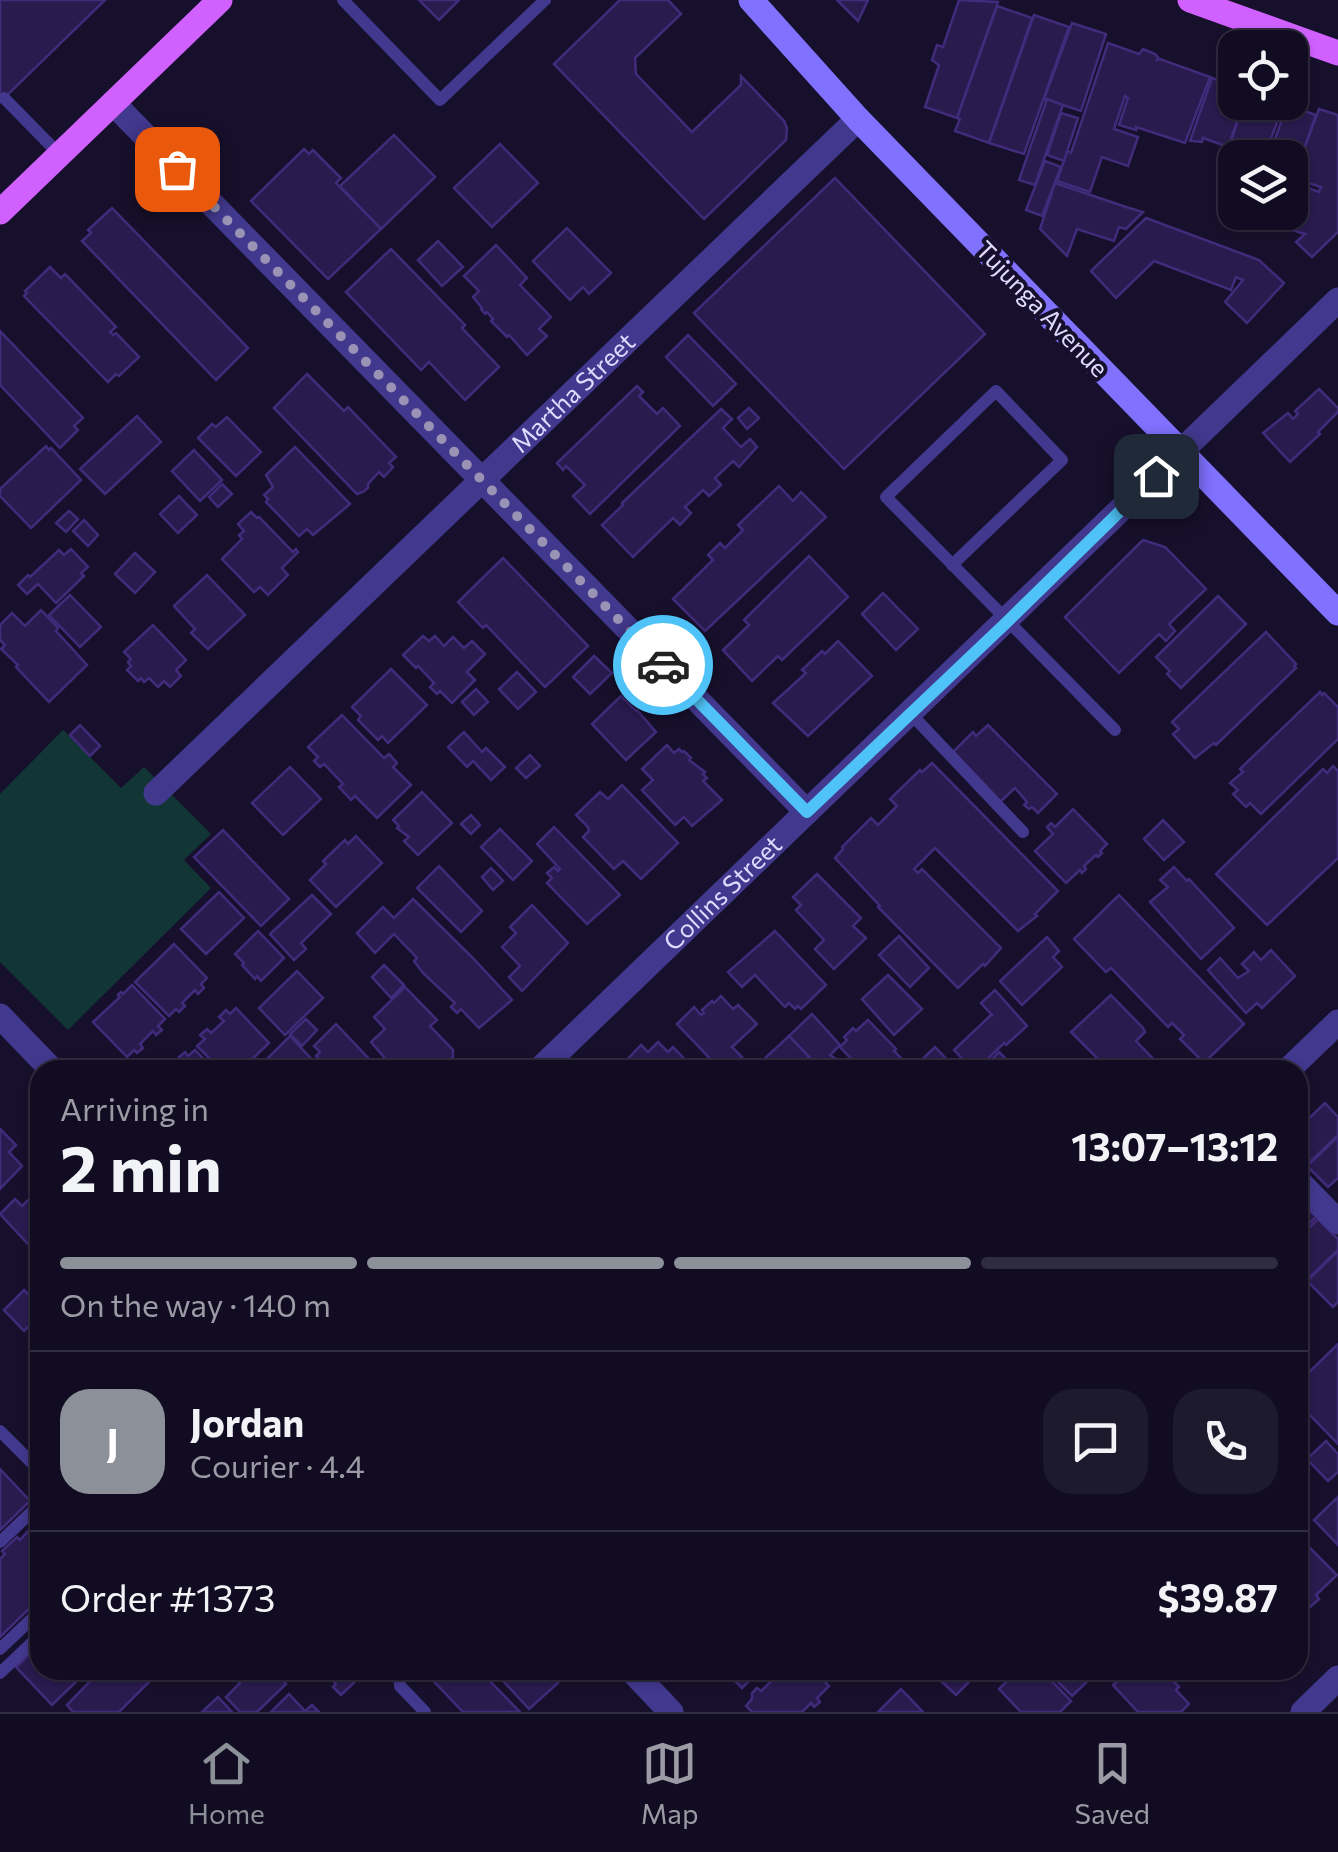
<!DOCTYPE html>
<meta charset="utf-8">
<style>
body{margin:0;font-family:Commissioner,sans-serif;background:#1e1a2e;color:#f1f3f6;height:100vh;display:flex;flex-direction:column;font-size:38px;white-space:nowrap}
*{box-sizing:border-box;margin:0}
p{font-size:32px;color:#9c9ba5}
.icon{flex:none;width:55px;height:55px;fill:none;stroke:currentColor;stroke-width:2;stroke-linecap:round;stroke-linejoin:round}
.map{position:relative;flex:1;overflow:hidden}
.details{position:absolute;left:30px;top:1060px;width:1278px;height:620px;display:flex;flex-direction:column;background:#110c21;border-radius:30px;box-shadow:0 2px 8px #0004,0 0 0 2px #302c3f}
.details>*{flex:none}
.buttons{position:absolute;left:1218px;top:30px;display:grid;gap:20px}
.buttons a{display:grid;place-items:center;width:90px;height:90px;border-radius:20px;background:#110c21;box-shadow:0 2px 8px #0004,0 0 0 2px #302c3f;font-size:50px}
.pin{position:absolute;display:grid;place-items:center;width:85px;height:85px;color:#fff;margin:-42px;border-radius:20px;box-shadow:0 5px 15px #0006}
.courier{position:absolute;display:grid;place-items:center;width:100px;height:100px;margin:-50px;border:8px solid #4fc3f7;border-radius:50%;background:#fff;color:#222;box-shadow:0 2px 12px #0007}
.headline em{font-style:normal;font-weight:700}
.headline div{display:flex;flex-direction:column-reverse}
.headline{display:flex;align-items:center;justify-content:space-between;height:170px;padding:0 30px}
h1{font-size:65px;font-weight:700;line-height:75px}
.bar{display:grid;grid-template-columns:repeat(4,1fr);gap:15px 10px;align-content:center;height:120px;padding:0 30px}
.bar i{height:12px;border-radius:8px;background:#302c3f}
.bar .on{background:#8c9099}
.bar p{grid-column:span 4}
.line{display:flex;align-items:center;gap:25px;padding:0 30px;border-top:2px solid #302c3f}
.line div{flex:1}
.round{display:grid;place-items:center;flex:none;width:105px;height:105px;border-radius:30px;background:#1e1a2e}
.tabs{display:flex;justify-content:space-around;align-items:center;height:140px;border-top:2px solid #302c3f;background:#110c21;font-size:28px;color:#9c9ba5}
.tabs a{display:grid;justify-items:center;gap:5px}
.tabs .on{color:#8c9099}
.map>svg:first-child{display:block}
.green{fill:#123536}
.building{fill:#291b4e;stroke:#412b7b;stroke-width:2.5}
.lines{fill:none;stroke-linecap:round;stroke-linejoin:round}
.lane{stroke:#42388d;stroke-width:12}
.street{stroke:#42388d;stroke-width:25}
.secondary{stroke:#8071ff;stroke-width:25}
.primary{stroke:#d061ff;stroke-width:25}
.done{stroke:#9a93b5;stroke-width:10;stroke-dasharray:0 18}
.route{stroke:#4fc3f7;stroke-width:12}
.labels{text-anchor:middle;stroke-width:8;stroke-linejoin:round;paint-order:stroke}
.street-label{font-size:25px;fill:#e1daff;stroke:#17102c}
</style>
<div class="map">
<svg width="1338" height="1712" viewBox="0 0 1338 1712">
<rect width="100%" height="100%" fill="#17102c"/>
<path class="green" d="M63,730l58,58 23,-21 67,67 -27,26 27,28 -143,142 -68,-68v-168z"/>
<g class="building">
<path d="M0,0h105l-105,102z"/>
<path d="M419,0h40l-20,20z"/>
<path d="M620,0h48l13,14 -46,44 1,16 56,58 49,-47v-9l43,45 3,7 -1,12 -82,79 -150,-155z"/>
<path d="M837,0h31l-10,21z"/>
<path d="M959,0l39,2 -41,116 -32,-11 14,-42 -7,-5 5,-15 6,2z"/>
<path d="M997,6l35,12 -43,125 -34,-12 5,-12 -3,-1z"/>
<path d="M1034,15l35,12 -45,127 -35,-11z"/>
<path d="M1072,23l34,11 -25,77 -37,-12z"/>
<path d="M1108,43l31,11 4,-5 12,5 3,3 -1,3 3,-1 50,18 -25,66 -49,-16v3l-17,-5 9,-27 -3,-2 -11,33 24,8 -10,29 -26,-9 -12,35 -33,-11 10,-30 4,2z"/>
<path d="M1212,78l23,8v16h9l-16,45 -25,-9 -1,4 -12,-1z"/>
<path d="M1047,99l16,6 -28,80 -16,-5z"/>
<path d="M1244,102l40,1 -20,55 -29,1 -9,-3z"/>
<path d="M1287,105l29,10 -13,37 -29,-10z"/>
<path d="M1319,109l19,6v117l-26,25 -16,-15 9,-8 -19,-6 14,-43 19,7 2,-5 -19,-6 3,-7 -6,-2 6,-20h-2z"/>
<path d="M1061,113l17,5 -14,43 -17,-6z"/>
<path d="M394,135l41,42 -54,52 -41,-43z"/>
<path d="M500,144l38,39 -46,44 -38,-39z"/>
<path d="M304,149l5,5 4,-4 28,28 -5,5 45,46 -53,50 -77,-78z"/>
<path d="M1045,161l16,6 -19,49 -16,-6z"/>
<path d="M835,178l150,156 -141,135 -150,-156z"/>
<path d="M1055,183l71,24 17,5 -17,17 -7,-2 -5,14 -37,-12 -10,27 -27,-27z"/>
<path d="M112,208l136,140 -32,32 -134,-139 9,-8 -3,-3z"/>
<path d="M1146,218l113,42 25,23 -37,40 -22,-21 18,-22 -7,-3 -5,13 -77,-29 -38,37 -25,-27z"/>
<path d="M567,228l44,45 -22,21 -6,-7 -13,13 -37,-39z"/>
<path d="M438,241l25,26 -21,19 -24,-26z"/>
<path d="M496,245l31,33 -7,7 31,32 -12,12 8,7 -20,19 -18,-20 -2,2 -16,-16 2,-2 -6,-7 -2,2 -4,-5 1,-1 -9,-11 6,-6 -15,-15z"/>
<path d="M391,249l74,76 -3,3 37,39 -34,33 -36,-38 -8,8 -75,-78z"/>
<path d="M50,267l11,11 4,-4 51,53 -6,5 3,3 3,-2 23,24 -20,19 -3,-2 -8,8 -84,-86 3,-3 -2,-2z"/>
<path d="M0,331l83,87 -9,8 4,4 -18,18 -60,-63z"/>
<path d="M688,335l48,49 -23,22 -47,-49z"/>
<path d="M307,374l37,37 4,-4 48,50 -7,6 4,4 -9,10 -5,-5 -11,12v4l-5,4 -6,2 -83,-86z"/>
<path d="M637,386l6,6 -4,4 18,18 6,-6 17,18 -90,88 -17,-18 12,-11 -19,-19 -3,4 -6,-7z"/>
<path d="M1319,389l19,19v4l-20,20 2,2 -30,28 -27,-29 25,-20 5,6 5,-5 -3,-3z"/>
<path d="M749,408l10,10 -12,11 -9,-11z"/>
<path d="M721,409l11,10 -9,9 18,19 9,-8 7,8 -18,20 -6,-6 -18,17 6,7 -12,11 -6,-6 -18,17 6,6 -11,12 -7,-7 -40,39 -31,-32 21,-20 -1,-2z"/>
<path d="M137,416l24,26 -56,52 -25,-25z"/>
<path d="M227,417l34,35 -25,24 -38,-38 14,-14 4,3z"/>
<path d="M46,446l3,4 2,-2 30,32 -50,48 -31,-32v-7z"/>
<path d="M295,447l55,57 -37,31 -6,-6 -8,7 -33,-34 2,-3 -4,-4 9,-8 -7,-12z"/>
<path d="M194,450l28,30 -22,21 -28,-30z"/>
<path d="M222,484l10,10 -14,13 -9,-10z"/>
<path d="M779,486l14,15 8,-9 25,25 -121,114 -32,-32 40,-39 -5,-5 12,-12 5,5 18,-18 -5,-5z"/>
<path d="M179,496l18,19 -19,18 -18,-19z"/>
<path d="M69,511l9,8 -12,13 -10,-9z"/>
<path d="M251,512l6,6 2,-1 34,35 3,-3 2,3 -16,16 6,7 -20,20 -8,-8 -6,5 -32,-33 20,-20 -3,-4 5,-4 -6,-7z"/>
<path d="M84,520l14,15 -10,11 -15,-15z"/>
<path d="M1143,540l22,7 41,42 -37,35 6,7 -9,10 -7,-7 -40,39 -54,-56z"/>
<path d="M71,549l17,18 -7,6 3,3 -28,27 -18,-19 -11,10 -9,-9 10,-10 2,2 29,-27 5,5z"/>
<path d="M135,553l20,19 -20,21 -20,-19z"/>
<path d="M809,556l39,41 -66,63 -4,-4 -26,25 -29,-31 26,-25 -5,-5z"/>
<path d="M503,558l85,88 -43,41 -59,-62 -3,3 -25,-26z"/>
<path d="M207,575l38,40 -37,34 -17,-16 4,-4 -21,-23z"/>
<path d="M883,593l35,36 -22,21 -34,-36z"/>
<path d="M70,595l31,32 -21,20 -31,-32z"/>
<path d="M1218,596l28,28 -65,64 -14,-14 3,-3 -14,-14z"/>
<path d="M41,610l17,18 -2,3 31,34 -38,37 -33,-35 2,-2 -17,-16 4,-4 -5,-5v-15l12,-12 13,13z"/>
<path d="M153,625l33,35 -10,10 5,6 -11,11 -6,-6 -6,6 -9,-9 -5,4 -3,-4 -3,3 -11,-11 4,-4 -3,-4 3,-3 -7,-7z"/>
<path d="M1266,632l30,32 -2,2 2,2 -80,77 -2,-2 -19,15 -22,-24 6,-5 -7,-7z"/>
<path d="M423,636l6,5 6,-5 9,10 9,-9 11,11 8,-7 13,13 -18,18 8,8 -23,23 -12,-12 -3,3 -7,-7 4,-4 -16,-17 -2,2 -13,-13z"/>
<path d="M838,641l34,35 -64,60 -35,-33 33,-30 -4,-3 20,-19 3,3z"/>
<path d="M594,656l18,17 -22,21 -17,-17z"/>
<path d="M391,669l36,36 -39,38 -6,-7 -4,4 -20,-20 3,-4 -9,-9z"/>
<path d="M517,672l19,20 -18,17 -19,-20z"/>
<path d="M476,689l12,13 -14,13 -12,-13z"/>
<path d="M1320,692l2,3 2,-2 14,14v32l-77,75 -11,-11 -4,4 -13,-13 5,-4 -8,-7 13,-11 -3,-3z"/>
<path d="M621,696l15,15 1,-1 19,22 -30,28 -34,-36z"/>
<path d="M342,715l42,43 5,-4 8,9 -4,4 18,18 -34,33 -22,-22 -4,4 -12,-13 4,-3 -19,-20 -4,3 -6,-6 4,-4 -10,-10z"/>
<path d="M80,725l20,21 -10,10 -20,-21z"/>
<path d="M988,725l69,69 -19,19 -6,-6 -3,2 -5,-4 3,-3 -12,-14 -15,14 -48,-49 21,-21 3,4z"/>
<path d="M464,732l18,20 4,-4 19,19 -14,13 -18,-19 -6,6 -19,-20z"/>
<path d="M667,745l7,8 5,-4 3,3 2,-1 7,7 -2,2 16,12 -2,2 4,4 -4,3 19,19 -30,26 -8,-9 -9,8 -33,-35 11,-10 -11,-11z"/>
<path d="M530,755l10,11 -14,12 -10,-10z"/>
<path d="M932,763l126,128 -23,23 2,2 -19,15 -83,-83 -21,21 4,4 4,-4 79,79 -16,18 -2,-2 -25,24 -80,-81 2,-1 -45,-48 8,-9 -1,-2 29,-29 7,7 19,-19 -7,-7 30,-29 2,2z"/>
<path d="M1333,766l5,5v87l-71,67 -51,-51 107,-105 4,4z"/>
<path d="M290,767l31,32 -38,36 -31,-32z"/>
<path d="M622,785l56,58 -37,36 -18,-18 -9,8 -31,-32 6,-6 -1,-4 -12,-12 24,-23 8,7z"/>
<path d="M422,792l30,31 -34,32 -14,-14 5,-4 -12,-9 2,-2 -6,-6z"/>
<path d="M1073,809l34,35 -7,7 2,2 -4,4 -2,-2 -12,11 2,3 -4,4 -2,-3 -14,13 -31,-32 18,-17 -6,-7 4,-4 4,4z"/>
<path d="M471,815l9,10 -9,9 -10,-10z"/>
<path d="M1163,820l21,22 -20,18 -20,-21z"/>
<path d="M554,827l66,68 -33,29 -40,-41 5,-5 -5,-5 7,-6 4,4 2,-2 -23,-25z"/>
<path d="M500,829l32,32 -19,19 -32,-33z"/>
<path d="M223,830l66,69 -28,27 -67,-69z"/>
<path d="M356,836l26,27 -46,44 -26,-27 16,-16 -3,-3 22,-21 3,4z"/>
<path d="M439,866l43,45 -21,21 -44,-44z"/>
<path d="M1174,867l13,14 2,-2 45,49 -33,31 -51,-57 18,-15 -8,-7z"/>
<path d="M491,868l12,13 -10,9 -11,-13z"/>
<path d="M817,874l44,44 -8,8 13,12 -32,31 -19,-20 9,-9 -28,-30 5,-5 -8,-8z"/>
<path d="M219,892l25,26 -38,36 -25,-25z"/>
<path d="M312,895l19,19 -30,29 5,6 -12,11 -24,-26z"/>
<path d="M1119,895l125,129 -40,39 -24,-24 4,-4 -12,-12 -4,4 -57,-59 -5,4 -32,-33z"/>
<path d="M413,899l59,58 40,43 -33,28 -18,-19 -4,4 -6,-6 4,-4 -32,-30 -9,-12 3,-3 -23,-24 -19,19 -18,-20 26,-26 11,11z"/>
<path d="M532,905l36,38 -46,48 -13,-14 11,-11 -18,-19 14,-14 -6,-6z"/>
<path d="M258,931l26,27 -23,23 -4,-5 -2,3 -13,-14 2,-2 -9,-9z"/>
<path d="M775,931l51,54 -25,24 -3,-3 -3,3 -6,-6 -4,4 -30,-32 -13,12 -14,-15z"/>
<path d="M899,936l30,32 -19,19 -31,-32z"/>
<path d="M1047,937l12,14 -6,6 9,10 -40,38 -22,-24z"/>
<path d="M174,944l33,34 -6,6 3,4 -6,6 -3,-4 -13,13 3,3 -6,6 -3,-3 -7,7 -34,-34z"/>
<path d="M1271,950l24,26 -33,32 -5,-5 -11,10 -38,-43 12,-12 18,20 11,-7 -7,-7 12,-12 7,8z"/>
<path d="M384,965l20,20 -13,13 -19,-21z"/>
<path d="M297,971l26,27 -38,37 -26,-27z"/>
<path d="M888,975l34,34 -28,26 -32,-36z"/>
<path d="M132,985l33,34 -7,7 4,4 -6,5 -3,-4 -13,13 3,4 -6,5 -3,-3 -7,7 -34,-35 27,-25 -2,-2 3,-3 2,2z"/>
<path d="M405,987l32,33 -7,6 23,24v7l-7,5 -8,-1 -5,5 3,4h-41l-24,-28 14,-13 -11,-12z"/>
<path d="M995,990l32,36 -21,19 -2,-2 -28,27h-3l-19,-20 37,-35 2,1 -12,-13z"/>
<path d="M1111,995l32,33 2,4 -9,9 28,29h-66l5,-6 -32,-32z"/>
<path d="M721,996l12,13 5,-4 19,19 -25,23 10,10 -14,13h-7l-44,-46 17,-17 7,8 3,-2 -2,-3 10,-9 2,2z"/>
<path d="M236,1008l33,35 -28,27h-20l-24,-24 8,-7 -5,-4 7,-6 4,4 13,-12 -5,-4 7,-7 4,4z"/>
<path d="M812,1014l28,31 -10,10 11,7 -3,2 6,6h-22l-33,-34z"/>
<path d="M306,1019l11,11 -15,16 -12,-12z"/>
<path d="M868,1020l28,29 -2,2 11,11 -8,8h-35l-22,-23 7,-7 -3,-3 9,-9 3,3z"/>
<path d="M336,1024l36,38 -8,8h-38l-9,-9 2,-2 -3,-3 4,-4 -6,-6z"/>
<path d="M290,1036l27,29 -5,5h-37l-9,-10z"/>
<path d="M789,1036l20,21 -13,13h-23l-10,-10z"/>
<path d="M658,1042l10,10 5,-5 22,23h-65l3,-3 -7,-6 15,-16 7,7z"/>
<path d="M935,1047l22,23h-46z"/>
<path d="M195,1050l19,20h-41l9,-9 -3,-4 6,-5 3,4z"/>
<path d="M999,1052l18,18h-36z"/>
<path d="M1325,1103l13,14v18l-31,30 -9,-10v-26z"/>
<path d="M0,1129l16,16 -7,7 13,14 -22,23z"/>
<path d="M1338,1137v41l-10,9 -21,-21z"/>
<path d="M40,1189v66l-1,1 -39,-42 15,-15 7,7z"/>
<path d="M1298,1198l18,19 -18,17z"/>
<path d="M1318,1219l20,20v11l-31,30 -9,-9v-33z"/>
<path d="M1338,1251v51l-5,5 -26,-26z"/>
<path d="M24,1290l16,16v9l-16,16 -20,-21z"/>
<path d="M1338,1344v100l-38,-39 -2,2v-24z"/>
<path d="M1326,1441l12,13v18l-10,9 -21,-22z"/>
<path d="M0,1469l30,32 -30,29z"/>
<path d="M1338,1497v48l-24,-25z"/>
<path d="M29,1530l11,11v57l-40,39v-78l5,-5 -3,-3 15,-14 3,3z"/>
<path d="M1300,1538l37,37 -21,20 3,4 -20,18 -1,-2v-75z"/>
<path d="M40,1644v26h48l-36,35 -36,-38z"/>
<path d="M101,1670h45l7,8 -34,34h-46l-6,-7z"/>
<path d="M227,1670h57l-6,6 8,8 -29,28h-17l-14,-15 14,-14z"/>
<path d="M323,1670h44l-26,25 -8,-8 3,-3z"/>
<path d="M423,1670h56l41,42h-57z"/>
<path d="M493,1670h53l12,13 -29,26z"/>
<path d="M724,1670h36l-18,18z"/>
<path d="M789,1670h28l-2,2 14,14 -12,12 3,4 -6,5 -3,-4 -9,9h-50l-6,-6 6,-7v-6l5,-5 4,3 16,-15 3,3z"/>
<path d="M929,1670h42l5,5 -20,20z"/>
<path d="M1018,1670h23l30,31 -11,11h-39l-22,-23z"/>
<path d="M1046,1670h43l5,5 -22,21z"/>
<path d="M1144,1670h17l-3,2 6,6 3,-4 12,13 -3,3 13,14 -8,8h-43l-25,-27 13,-12 7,7z"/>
<path d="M901,1689l22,23h-45z"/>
<path d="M289,1694l16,17 7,-6 7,7h-48z"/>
<path d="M218,1697l14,15h-30z"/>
</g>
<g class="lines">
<g class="lane">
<path d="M343,0l97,100 105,-100"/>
<path d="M4,98l56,57"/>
<path d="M952,565l110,-105 -66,-69 -110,106 229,233"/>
<path d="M911,714l112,118"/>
<path d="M0,1431l40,40"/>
<path d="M0,1542l40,-38"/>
<path d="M0,1649l40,-38"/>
<path d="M399,1670l1,16 25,26"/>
<path d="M0,1673l40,-38"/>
</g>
<g class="street">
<path d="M113,103l694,709"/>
<path id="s1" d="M156,793l702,-674"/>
<path d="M0,1016l52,54"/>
<path id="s2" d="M539,1070l799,-770"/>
<path d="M1288,1070l50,-48"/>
<path d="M1298,1181l40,41"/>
<path d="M631,1670l40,42"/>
<path d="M1303,1712l35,-34"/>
</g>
<path class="secondary" d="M751,0l107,119 480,494"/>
<g class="primary">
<path d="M1190,0l148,53"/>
<path d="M0,212l220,-212"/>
</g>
</g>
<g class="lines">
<path class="done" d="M177,169l486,496"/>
<path class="route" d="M663,665l144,147 200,-190 149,-146"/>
</g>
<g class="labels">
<g class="street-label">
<text transform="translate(1042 309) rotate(46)" y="9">Tujunga Avenue</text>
<text dy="9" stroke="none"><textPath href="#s1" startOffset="578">Martha Street</textPath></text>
<text dy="9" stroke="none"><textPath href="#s2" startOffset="255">Collins Street</textPath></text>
</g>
</g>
</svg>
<div class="buttons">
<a><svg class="icon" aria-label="locate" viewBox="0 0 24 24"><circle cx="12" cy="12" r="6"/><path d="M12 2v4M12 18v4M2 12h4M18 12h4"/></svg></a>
<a><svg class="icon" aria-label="layers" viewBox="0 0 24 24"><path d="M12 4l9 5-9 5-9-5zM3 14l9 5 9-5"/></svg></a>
</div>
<div class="pin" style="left:177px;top:169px;background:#ea580c"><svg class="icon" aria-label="bag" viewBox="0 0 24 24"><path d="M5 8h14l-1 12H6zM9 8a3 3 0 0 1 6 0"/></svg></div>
<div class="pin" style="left:1156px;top:476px;background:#1f2937"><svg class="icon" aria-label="home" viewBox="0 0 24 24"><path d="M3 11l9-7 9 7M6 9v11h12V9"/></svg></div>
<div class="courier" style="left:663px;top:665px"><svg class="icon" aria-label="car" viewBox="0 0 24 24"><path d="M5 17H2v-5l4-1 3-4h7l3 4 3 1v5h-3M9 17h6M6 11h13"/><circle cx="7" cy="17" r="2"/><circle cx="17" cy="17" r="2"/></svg></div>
<section class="details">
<div class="headline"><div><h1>2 min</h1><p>Arriving in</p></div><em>13:07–13:12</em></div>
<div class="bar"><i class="on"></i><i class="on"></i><i class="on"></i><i></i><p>On the way · 140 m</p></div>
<div class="line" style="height:180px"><b class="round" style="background:#8c9099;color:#fff">J</b><div><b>Jordan</b><p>Courier · 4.4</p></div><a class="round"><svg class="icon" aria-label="chat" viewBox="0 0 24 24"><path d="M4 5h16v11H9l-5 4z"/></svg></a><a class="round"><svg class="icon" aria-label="phone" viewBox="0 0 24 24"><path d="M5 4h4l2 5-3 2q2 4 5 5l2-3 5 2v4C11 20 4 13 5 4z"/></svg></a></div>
<div class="line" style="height:130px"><div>Order #1373</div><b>$39.87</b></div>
</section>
</div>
<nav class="tabs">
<a class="on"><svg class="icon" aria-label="home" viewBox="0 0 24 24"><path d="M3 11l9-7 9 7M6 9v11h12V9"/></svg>Home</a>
<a><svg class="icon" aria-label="map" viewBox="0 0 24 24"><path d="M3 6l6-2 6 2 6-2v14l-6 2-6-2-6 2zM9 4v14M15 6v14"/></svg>Map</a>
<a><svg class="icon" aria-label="saved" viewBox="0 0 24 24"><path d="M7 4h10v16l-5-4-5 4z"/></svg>Saved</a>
</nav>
